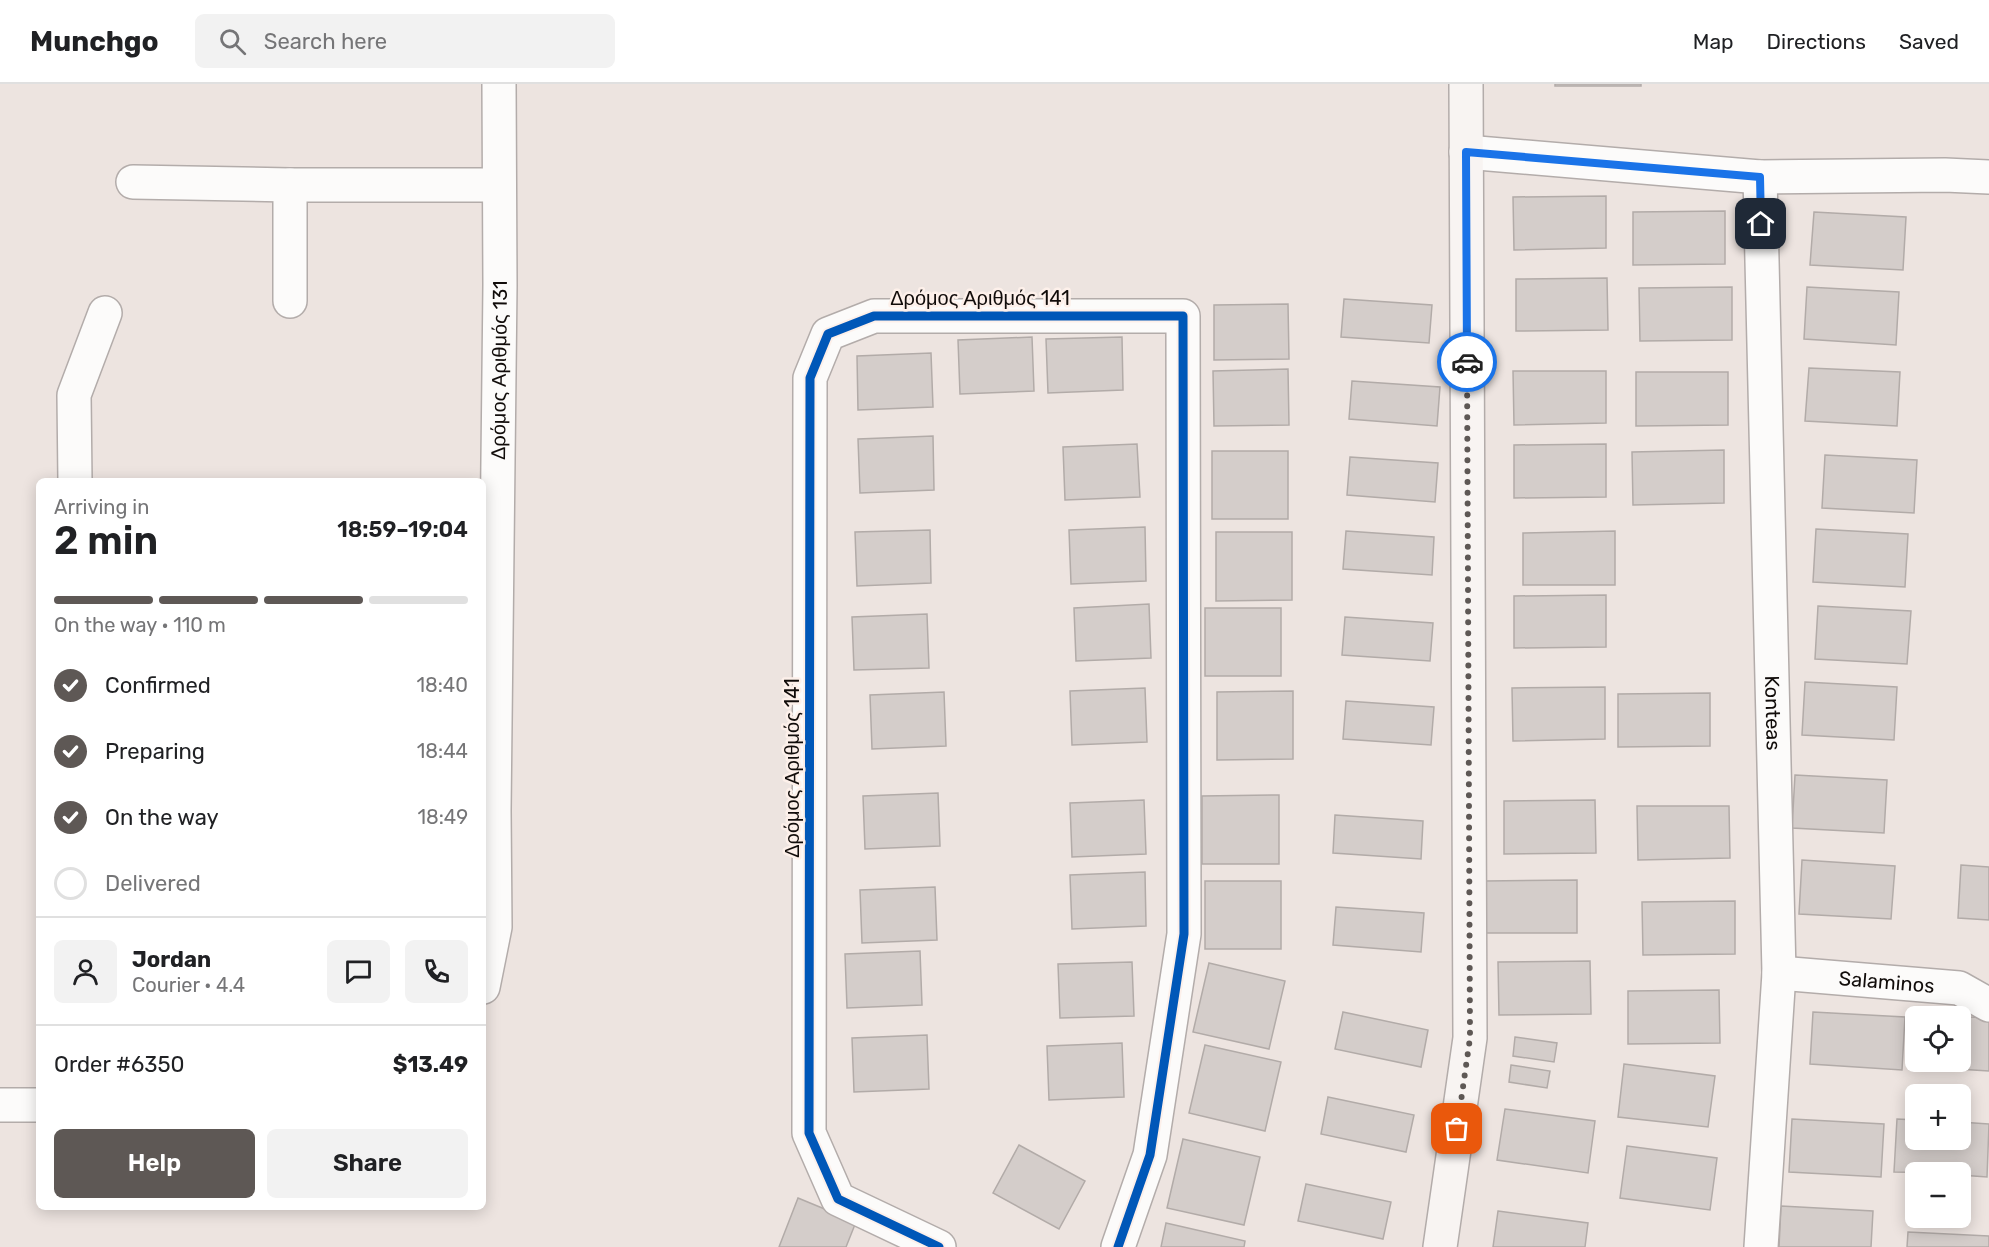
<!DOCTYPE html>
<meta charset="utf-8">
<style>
body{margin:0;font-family:Rubik,sans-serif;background:#f2f2f2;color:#202124;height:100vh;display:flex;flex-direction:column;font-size:22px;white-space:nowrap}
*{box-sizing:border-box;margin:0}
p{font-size:20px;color:#757577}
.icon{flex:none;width:33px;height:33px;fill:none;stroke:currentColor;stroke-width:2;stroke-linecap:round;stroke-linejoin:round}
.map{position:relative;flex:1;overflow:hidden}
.side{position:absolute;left:36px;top:394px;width:450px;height:732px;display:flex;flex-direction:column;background:#fff;border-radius:9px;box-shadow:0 3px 15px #0003}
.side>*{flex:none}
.fabs{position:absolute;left:1905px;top:922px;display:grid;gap:12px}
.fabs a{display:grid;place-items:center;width:66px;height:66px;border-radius:9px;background:#fff;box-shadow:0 3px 15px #0003;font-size:30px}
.pin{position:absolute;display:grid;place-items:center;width:51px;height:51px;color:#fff;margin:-26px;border-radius:12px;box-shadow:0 3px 9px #0006}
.courier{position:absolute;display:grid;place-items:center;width:60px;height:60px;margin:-30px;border:4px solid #1a73e8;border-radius:50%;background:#fff;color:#222;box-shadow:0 2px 8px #0007}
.headline em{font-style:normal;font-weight:600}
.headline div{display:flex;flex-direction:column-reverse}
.headline{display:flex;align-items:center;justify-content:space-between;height:102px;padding:0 18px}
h1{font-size:39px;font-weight:600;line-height:45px}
.bar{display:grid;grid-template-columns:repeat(4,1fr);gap:9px 6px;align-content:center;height:72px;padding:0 18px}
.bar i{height:8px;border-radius:4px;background:#e0e0e0}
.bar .on{background:#5e5855}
.bar p{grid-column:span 4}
.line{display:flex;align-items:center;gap:15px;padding:0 18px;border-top:2px solid #e0e0e0}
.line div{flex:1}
.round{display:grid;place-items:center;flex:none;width:63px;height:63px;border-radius:9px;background:#f2f2f2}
ol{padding:0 18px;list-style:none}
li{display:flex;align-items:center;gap:18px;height:66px}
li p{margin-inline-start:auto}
li .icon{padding:6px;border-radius:50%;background:#5e5855;color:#fff;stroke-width:4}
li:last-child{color:#757577}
li i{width:33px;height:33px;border:3px solid #e0e0e0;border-radius:50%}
.primary-button{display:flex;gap:12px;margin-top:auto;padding:12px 18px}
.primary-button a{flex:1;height:69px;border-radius:9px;background:#5e5855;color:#fff;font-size:24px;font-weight:600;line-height:69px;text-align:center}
.primary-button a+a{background:#f2f2f2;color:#202124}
header{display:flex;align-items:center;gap:36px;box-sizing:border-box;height:84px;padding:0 30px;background:#fff;border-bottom:2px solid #e0e0e0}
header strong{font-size:28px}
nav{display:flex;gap:33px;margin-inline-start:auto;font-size:21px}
.search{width:420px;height:54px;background:#f2f2f2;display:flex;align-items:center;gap:15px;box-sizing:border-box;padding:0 21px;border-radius:9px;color:#757577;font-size:22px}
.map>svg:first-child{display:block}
.building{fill:#d4cdca;stroke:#b2aba8;stroke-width:1.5;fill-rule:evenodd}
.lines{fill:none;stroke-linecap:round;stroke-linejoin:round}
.street-casing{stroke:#b3acaa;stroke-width:36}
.secondary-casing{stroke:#b3acaa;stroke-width:36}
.street{stroke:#fcfbfa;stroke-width:33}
.secondary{stroke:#f8f4f2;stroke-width:33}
.cycleway-casing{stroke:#fdf0ea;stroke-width:13}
.cycleway{stroke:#0057b8;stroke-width:9}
.done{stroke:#5e5855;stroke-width:6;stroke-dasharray:0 10.8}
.route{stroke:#1a73e8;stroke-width:8}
.labels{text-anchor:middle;stroke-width:5;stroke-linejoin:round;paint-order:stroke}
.street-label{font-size:20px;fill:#110c0a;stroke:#fdf0ea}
</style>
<header>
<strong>Munchgo</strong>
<div class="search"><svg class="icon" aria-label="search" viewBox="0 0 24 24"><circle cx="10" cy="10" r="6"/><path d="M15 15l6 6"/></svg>Search here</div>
<nav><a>Map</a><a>Directions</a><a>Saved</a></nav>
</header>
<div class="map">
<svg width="1989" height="1163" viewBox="0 0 1989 1163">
<rect width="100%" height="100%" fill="#ede4e0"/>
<g class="building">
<rect x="1555" y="0" width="86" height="2"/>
<path d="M1606,112v52l-92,2 -1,-53z"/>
<path d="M1725,127v53l-92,1v-53z"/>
<path d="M1814,128l92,5 -3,53 -93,-5z"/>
<path d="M1607,194l1,52 -92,1v-52z"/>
<path d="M1732,203v53l-92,1 -1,-53z"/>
<path d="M1807,203l92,5 -3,53 -92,-6z"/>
<path d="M1344,215l88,6 -3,38 -88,-6z"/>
<path d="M1288,220l1,55 -75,1v-55z"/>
<path d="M1032,253l2,54 -74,3 -2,-54z"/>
<path d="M1122,253l1,53 -75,3 -2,-54z"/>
<path d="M931,269l2,54 -75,3 -1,-54z"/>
<path d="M1809,284l91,4 -3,54 -92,-5z"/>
<path d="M1288,285l1,56 -75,1 -1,-55z"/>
<path d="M1513,287h93v52l-92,2z"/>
<path d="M1636,288h92v53l-92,1z"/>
<path d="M1352,297l88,6 -3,39 -88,-7z"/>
<path d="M933,352l1,54 -74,3 -2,-54z"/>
<path d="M1137,360l3,53 -75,3 -2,-53z"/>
<path d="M1606,360v53l-92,1v-53z"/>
<path d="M1724,366v53l-91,2 -1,-53z"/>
<rect x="1212" y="367" width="76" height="68"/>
<path d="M1825,371l92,5 -3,53 -92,-5z"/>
<path d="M1350,373l88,6 -3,39 -88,-7z"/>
<path d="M1145,443l1,54 -75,3 -2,-54z"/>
<path d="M1816,445l92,5 -3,53 -92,-5z"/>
<path d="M930,446l1,53 -74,3 -2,-54z"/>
<path d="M1346,447l88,6 -2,38 -89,-6z"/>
<path d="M1615,447v54h-92v-52z"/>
<path d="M1216,448h76v68l-76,1z"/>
<path d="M1606,511v52l-92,1v-52z"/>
<path d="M1149,520l2,54 -75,3 -2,-53z"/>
<path d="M1818,522l93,5 -4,53 -92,-5z"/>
<rect x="1205" y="524" width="76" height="68"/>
<path d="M927,530l2,54 -75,2 -2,-53z"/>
<path d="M1345,533l88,6 -3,38 -88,-6z"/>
<path d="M1805,598l92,5 -3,53 -92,-5z"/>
<path d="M1605,603v52l-92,2 -1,-53z"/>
<path d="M1145,604l2,54 -75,3 -2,-54z"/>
<path d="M1293,607v68l-76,1v-68z"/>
<path d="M944,608l2,54 -74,3 -2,-54z"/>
<path d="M1710,609v53l-92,1v-53z"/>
<path d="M1346,617l88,6 -3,38 -88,-6z"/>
<path d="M1795,691l92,5 -3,53 -92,-5z"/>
<path d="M938,709l2,53 -75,3 -2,-53z"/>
<path d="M1279,711v69h-77v-68z"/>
<path d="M1144,716l2,54 -74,3 -2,-54z"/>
<path d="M1595,716l1,53 -92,1v-53z"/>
<path d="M1637,722h92l1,52 -92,2z"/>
<path d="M1335,731l88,6 -2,38 -88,-6z"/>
<path d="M1802,776l93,6 -4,53 -92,-5z"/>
<path d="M1961,781l28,2v53l-31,-2z"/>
<path d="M1145,788l1,54 -74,3 -2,-54z"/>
<path d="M1577,796v53h-92v-52z"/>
<rect x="1205" y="797" width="76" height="68"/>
<path d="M935,803l2,53 -75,3 -2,-53z"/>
<path d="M1735,817v53l-92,1 -1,-53z"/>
<path d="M1336,823l88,6 -3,39 -88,-7z"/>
<path d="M920,867l2,54 -75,3 -2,-54z"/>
<path d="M1590,877l1,53 -92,1 -1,-53z"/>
<path d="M1132,878l2,54 -74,2 -2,-54z"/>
<path d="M1209,879l76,18 -16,68 -76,-17z"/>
<path d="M1719,906l1,53 -92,1v-53z"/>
<path d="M1343,928l85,18 -7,37 -86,-18z"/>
<path d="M1813,928l92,5 -3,53 -92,-6z"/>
<path d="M1913,930l76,4v53l-79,-5zM1916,933h44v45h-44z"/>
<path d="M927,951l2,54 -75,3 -2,-54z"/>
<path d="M1515,953l42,6 -3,19 -41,-6z"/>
<path d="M1122,959l2,54 -75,3 -2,-54z"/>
<path d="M1205,961l76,17 -16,69 -76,-18z"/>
<path d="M1624,980l91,12 -7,51 -90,-10z"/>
<path d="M1511,981l39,6 -3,17 -38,-6z"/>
<path d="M1328,1013l86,18 -8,37 -85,-18z"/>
<path d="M1505,1025l90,12 -7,52 -91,-13z"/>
<path d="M1792,1035l92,5 -3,53 -92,-5z"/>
<path d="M1897,1035l19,1v20h44v-18l29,2 -2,53 -27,-2v-2l-66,-1z"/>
<path d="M1183,1055l77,18 -16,68 -77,-17z"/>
<path d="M1019,1061l66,36 -26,48 -66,-36z"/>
<path d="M1627,1062l90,12 -7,52 -90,-12z"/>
<path d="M1306,1100l85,18 -8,37 -85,-18z"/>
<path d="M798,1114l58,24 -10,25h-67z"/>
<path d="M1781,1122l92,5 -2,36h-92z"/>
<path d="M1498,1127l90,12 -3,24h-92z"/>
<path d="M1166,1139l79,18 -1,6h-83z"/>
<path d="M1908,1148l81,4v11h-82z"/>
</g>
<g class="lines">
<defs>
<g id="street">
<path d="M1466,68l294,25 185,-2 44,2"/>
<path id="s1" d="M1760,93l19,796 -18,274"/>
<path d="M133,98l157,3h209"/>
<path d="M290,217v-116"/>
<path d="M75,398l-1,-87 31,-82"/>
<path id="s2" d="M1779,889l180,15 30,17"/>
<path id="s3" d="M483,903l12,-60 -1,-116 6,-526 -1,-201"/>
<path d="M0,1021h39"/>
<path d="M939,1163l-101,-48 -29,-66 1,-755 18,-44 46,-18h309l1,618 -34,221 -32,92"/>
</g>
<path id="secondary" d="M1440,1163l30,-209 -4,-954"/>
</defs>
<use href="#street" class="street-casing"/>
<use href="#secondary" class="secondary-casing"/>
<use href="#street" class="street"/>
<use href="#secondary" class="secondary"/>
<defs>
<path id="cycleway" d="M939,1163l-101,-48 -29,-66 1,-755 18,-44 46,-18h309l1,618 -34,221 -32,92"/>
</defs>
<use href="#cycleway" class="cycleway-casing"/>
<use href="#cycleway" class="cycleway"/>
</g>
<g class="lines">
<path class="done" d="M1457,1045l13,-91 -3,-676"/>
<path class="route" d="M1467,278l-1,-210 294,25 1,47"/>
</g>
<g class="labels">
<g class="street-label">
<text x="980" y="221">Δρόμος Αριθμός 141</text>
<text dy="7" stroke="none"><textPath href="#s3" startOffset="618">Δρόμος Αριθμός 131</textPath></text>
<text dy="7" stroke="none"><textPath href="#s1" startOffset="536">Konteas</textPath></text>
<text transform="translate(792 684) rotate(-90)" y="7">Δρόμος Αριθμός 141</text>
<text dy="7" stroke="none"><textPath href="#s2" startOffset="108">Salaminos</textPath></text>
</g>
</g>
</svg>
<div class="fabs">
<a><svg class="icon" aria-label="locate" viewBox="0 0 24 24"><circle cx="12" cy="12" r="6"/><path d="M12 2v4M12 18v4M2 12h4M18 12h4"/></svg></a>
<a>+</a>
<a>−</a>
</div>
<div class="pin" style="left:1457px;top:1045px;background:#ea580c"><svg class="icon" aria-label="bag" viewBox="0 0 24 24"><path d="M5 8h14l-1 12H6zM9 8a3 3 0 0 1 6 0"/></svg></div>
<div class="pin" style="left:1761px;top:140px;background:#1f2937"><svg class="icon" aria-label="home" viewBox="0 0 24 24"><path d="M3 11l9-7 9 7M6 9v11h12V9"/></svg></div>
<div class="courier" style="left:1467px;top:278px"><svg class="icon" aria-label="car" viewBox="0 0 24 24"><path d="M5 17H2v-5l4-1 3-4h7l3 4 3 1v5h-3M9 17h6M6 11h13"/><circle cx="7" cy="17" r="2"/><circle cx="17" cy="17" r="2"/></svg></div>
<section class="side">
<div class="headline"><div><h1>2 min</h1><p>Arriving in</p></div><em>18:59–19:04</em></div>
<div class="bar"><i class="on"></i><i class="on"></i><i class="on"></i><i></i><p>On the way · 110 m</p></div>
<ol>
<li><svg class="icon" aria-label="check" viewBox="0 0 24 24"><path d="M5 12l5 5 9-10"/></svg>Confirmed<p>18:40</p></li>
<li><svg class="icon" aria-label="check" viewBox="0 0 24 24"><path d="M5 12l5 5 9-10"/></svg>Preparing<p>18:44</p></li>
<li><svg class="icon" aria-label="check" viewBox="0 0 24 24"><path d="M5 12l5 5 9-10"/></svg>On the way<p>18:49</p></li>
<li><i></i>Delivered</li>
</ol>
<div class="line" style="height:108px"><a class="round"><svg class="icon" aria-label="person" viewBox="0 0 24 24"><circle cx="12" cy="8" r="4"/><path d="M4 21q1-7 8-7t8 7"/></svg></a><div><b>Jordan</b><p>Courier · 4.4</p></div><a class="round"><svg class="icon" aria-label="chat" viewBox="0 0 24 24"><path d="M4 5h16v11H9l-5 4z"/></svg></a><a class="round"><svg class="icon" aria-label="phone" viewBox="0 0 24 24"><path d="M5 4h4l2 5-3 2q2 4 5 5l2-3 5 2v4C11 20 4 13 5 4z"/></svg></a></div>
<div class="line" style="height:78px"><div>Order #6350</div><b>$13.49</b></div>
<div class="primary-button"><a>Help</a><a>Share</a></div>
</section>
</div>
